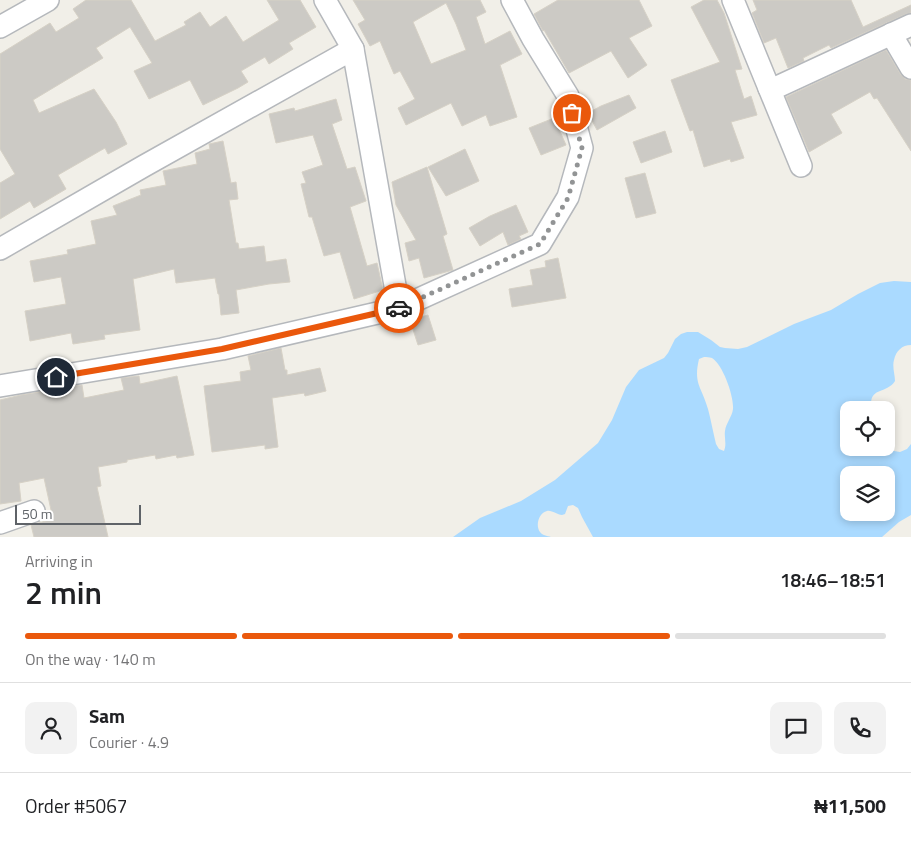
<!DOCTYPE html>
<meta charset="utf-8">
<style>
body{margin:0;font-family:"Titillium Web",sans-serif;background:#f2f2f2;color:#202124;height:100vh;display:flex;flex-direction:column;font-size:19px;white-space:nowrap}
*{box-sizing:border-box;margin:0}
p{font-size:16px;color:#757577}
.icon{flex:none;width:28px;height:28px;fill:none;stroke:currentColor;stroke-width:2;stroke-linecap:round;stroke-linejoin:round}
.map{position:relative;height:537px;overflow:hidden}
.details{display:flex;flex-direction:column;background:#fff;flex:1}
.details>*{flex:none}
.fabs{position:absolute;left:840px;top:401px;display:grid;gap:10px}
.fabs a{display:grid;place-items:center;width:55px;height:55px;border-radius:10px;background:#fff;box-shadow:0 2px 8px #0003;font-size:25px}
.scale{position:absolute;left:15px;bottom:12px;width:126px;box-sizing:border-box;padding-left:5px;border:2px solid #5f6368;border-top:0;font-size:14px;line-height:18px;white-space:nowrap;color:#5f6368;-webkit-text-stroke:4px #fff;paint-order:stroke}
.pin{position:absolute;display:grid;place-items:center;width:42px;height:42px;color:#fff;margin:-21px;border:2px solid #fff;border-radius:50%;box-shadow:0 1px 5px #0007}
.courier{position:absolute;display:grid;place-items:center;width:50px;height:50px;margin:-25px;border:4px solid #ea580c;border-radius:50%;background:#fff;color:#222;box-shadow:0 1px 6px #0007}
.summary em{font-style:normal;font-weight:600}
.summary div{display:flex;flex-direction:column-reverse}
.summary{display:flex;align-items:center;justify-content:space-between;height:85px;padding:0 25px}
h1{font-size:32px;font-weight:600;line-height:38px}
.bar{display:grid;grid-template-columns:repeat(4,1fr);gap:8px 5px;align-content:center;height:60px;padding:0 25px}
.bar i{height:6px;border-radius:4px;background:#e0e0e0}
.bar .current{background:#ea580c}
.bar p{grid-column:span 4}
.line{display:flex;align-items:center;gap:12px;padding:0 25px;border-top:1px solid #e0e0e0}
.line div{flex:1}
.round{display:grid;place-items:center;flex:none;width:52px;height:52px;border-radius:10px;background:#f2f2f2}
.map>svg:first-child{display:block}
.water{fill:#aadaff;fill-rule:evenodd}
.building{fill:#cccac5;stroke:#d6d1c6;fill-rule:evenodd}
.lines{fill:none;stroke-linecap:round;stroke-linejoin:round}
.minor-casing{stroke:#b5b8bc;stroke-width:24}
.minor{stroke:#fff;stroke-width:21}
.done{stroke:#929495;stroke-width:5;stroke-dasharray:0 9}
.route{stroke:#ea580c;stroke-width:6}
</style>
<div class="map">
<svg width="911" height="537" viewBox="0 0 911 537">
<rect width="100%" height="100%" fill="#f1efe8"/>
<path class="water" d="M894,281l17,1v63c-9,0 -15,6 -17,15 -2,6 1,15 1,21 -9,14 -28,5 -23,29h-23v38h37v-5l8,8 6,1 7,-3 4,-5v71l-12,7 -17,15h-289l-11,-20 -4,-9 -5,-3 -5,1 -3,8 -3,1c-5,0 -10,-5 -15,-4 -8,2 -12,14 -7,21 2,3 7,4 11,5h-98l27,-19 41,-17 34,-21 43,-37 14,-23 14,-33 13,-17 25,-12 4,-5 7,-14 6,-5 6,-2h11l13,8 9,7 5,1 13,1 9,-2 47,-23 37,-14 27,-16 22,-11zM704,357c3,0 5,0 8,1 11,7 22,38 21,51 -1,8 -7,14 -8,22 -1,7 2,13 -1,20l-5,-2 -3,-5c-3,-12 -5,-24 -8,-35 -6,-22 -15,-25 -9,-50zM849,475h37v37h-37z"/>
<g class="building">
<path d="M86,0h45l24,41 31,-16 -2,-3 16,-10 10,15 16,-11 17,26 36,-22 -12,-20h33l16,27 -27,16 4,6 -24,15 -4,-7 -24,14 7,11 -10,6 -35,17 -13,-25 -41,19 -15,-28 18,-8 -22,-36 -34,21 7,10 -70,42 6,13 55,-24 22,33 11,22 -19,10 -3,-6 -47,27 8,14 -32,19 -4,-7 -30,18v-36l15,-9 -15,-25v-95l50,-31 6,9 23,-14 -6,-9z"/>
<path d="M353,0h127l6,12 -10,5 9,27 25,-13 12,23 -22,11 17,52 -27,9 -4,-11 -24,11 -11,-23 -45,22 -8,-17 17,-9 -15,-28 -6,3 -14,-33 -10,5 -12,-22 7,-4zM446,3l10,21 10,26 -35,14 -18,-42z"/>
<path d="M558,0h81l13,26 -23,12 18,27 -19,13 -17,-27 -42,22 -25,-43 -1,1 -9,-17z"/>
<path d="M704,0h13l7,13 18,56 -7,1 9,29 7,-3 6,19 -26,7 13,36 -13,4 -1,-3 -26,8 -11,-37 -3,1 -19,-51 49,-18 -29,-55z"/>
<path d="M753,0h98l12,27 48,-22v8l-5,1 -75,34 -2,-3 -26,13 1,3 -16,7 -12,-30 -12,5 -12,-30 5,-3z"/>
<path d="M886,50l15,25 4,4 6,1v71l-34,-53 -3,1 -4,-7 -39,22 11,19 -33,19 -23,-55z"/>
<path d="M629,95l7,13 -39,22 -9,-17 13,-7z"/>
<path d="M336,99l6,21 -10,4 15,45 8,-2 11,34 -16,6 17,59 10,-3 6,27 -29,9 -14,-47 -16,4 -12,-39h-3l-8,-33 5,-1 -4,-11 21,-7 -10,-30 -37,8 -7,-29 25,-6 1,3z"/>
<path d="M554,118l12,27 -25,10 -12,-27z"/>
<path d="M665,131l7,21 -31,11 -8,-21z"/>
<path d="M223,141l8,42 5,-1 2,17 -9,1 7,43h2l1,6 25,-3 2,16 20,-3 4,23 -21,2 -33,6 3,23 -18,2 -2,-21h-1l-3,-16 -39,5 -2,-14 -41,10 7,51 -36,5 1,4 -32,5 -2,-11 -41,8 -5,-30 41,-7 -5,-27 -27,5 -4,-21 38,-7 -1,-4 29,-6 -5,-23 26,-6 -4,-9 28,-11 -1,-5 26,-5 -3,-14 34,-7 -2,-11 15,-4 -1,-5z"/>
<path d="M465,149l14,32 -33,15 -18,-29z"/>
<path d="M427,167l20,67 -4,2 10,34 -29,8 -5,-20 -10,3 -4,-18 11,-3 -20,-35 -4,-23z"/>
<path d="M645,173l11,40 -20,5 -11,-40z"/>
<path d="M516,205l12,27 -9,4 2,3 -13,6 -5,-13 -23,14 -11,-18 21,-12z"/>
<path d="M558,258l8,40 -54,9 -3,-18 24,-4 -3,-15 16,-3 -1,-6z"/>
<path d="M428,315l8,25 -18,5 -8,-25z"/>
<path d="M281,348l4,22h2v5l33,-7 6,23 -21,5 -1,-3 -32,5 6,49 -13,2v-4l-53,7 -8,-66 37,-5 -1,-9 11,-2 -3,-14z"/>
<path d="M139,376l1,8 37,-8 17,79 -17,3 -1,-3 -20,4 -1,-4 -28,5v2l-29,5 3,19 -4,1 11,50h-74l-3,-12 22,-6 -9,-41 -25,5 2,18 -21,3v-104l21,-5 61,-10 2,13 40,-8 -3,-12z"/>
</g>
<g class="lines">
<defs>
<g id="minor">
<path d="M325,0l28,49"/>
<path d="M733,0l36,88h6l136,-63"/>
<path d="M0,27l48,-27"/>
<path d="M891,34l20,34"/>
<path d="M769,88l32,78"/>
<path d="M0,249l144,-83 209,-117 46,259"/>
<path d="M0,386l222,-37 177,-41 141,-64 28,-47 14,-49 -14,-52 -35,-57 -21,-39"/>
<path d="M0,523l34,-12"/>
</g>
</defs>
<use href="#minor" class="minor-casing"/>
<use href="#minor" class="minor"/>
</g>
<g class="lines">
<path class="done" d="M399,308l141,-64 28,-46 14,-50 -10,-35"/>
<path class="route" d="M56,377l166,-28 177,-41"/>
</g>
</svg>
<div class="fabs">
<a><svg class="icon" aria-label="locate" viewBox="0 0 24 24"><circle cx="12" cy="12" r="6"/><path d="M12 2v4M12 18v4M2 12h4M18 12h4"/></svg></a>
<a><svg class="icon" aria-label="layers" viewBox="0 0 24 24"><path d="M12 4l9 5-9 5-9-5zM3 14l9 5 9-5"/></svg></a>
</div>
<div class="scale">50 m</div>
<div class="pin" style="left:572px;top:113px;background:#ea580c"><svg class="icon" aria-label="bag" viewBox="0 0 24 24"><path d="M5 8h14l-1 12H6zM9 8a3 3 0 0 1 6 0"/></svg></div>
<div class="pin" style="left:56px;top:377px;background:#1f2937"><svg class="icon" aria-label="home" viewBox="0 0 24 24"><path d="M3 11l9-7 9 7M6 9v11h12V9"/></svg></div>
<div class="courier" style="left:399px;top:308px"><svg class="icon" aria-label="car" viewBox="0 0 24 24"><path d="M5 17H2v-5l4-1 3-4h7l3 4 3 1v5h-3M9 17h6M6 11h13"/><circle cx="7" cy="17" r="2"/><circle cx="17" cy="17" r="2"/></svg></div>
</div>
<section class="details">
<div class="summary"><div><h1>2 min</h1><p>Arriving in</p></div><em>18:46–18:51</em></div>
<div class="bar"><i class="current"></i><i class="current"></i><i class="current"></i><i></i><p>On the way · 140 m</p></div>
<div class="line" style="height:90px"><a class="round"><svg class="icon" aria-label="person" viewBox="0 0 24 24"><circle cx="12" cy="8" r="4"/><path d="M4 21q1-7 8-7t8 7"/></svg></a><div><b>Sam</b><p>Courier · 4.9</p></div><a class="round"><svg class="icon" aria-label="chat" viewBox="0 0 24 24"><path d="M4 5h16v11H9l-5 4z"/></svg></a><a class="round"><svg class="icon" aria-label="phone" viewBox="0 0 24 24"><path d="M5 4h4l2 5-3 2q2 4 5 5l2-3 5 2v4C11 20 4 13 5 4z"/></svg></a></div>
<div class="line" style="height:65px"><div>Order #5067</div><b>₦11,500</b></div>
</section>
